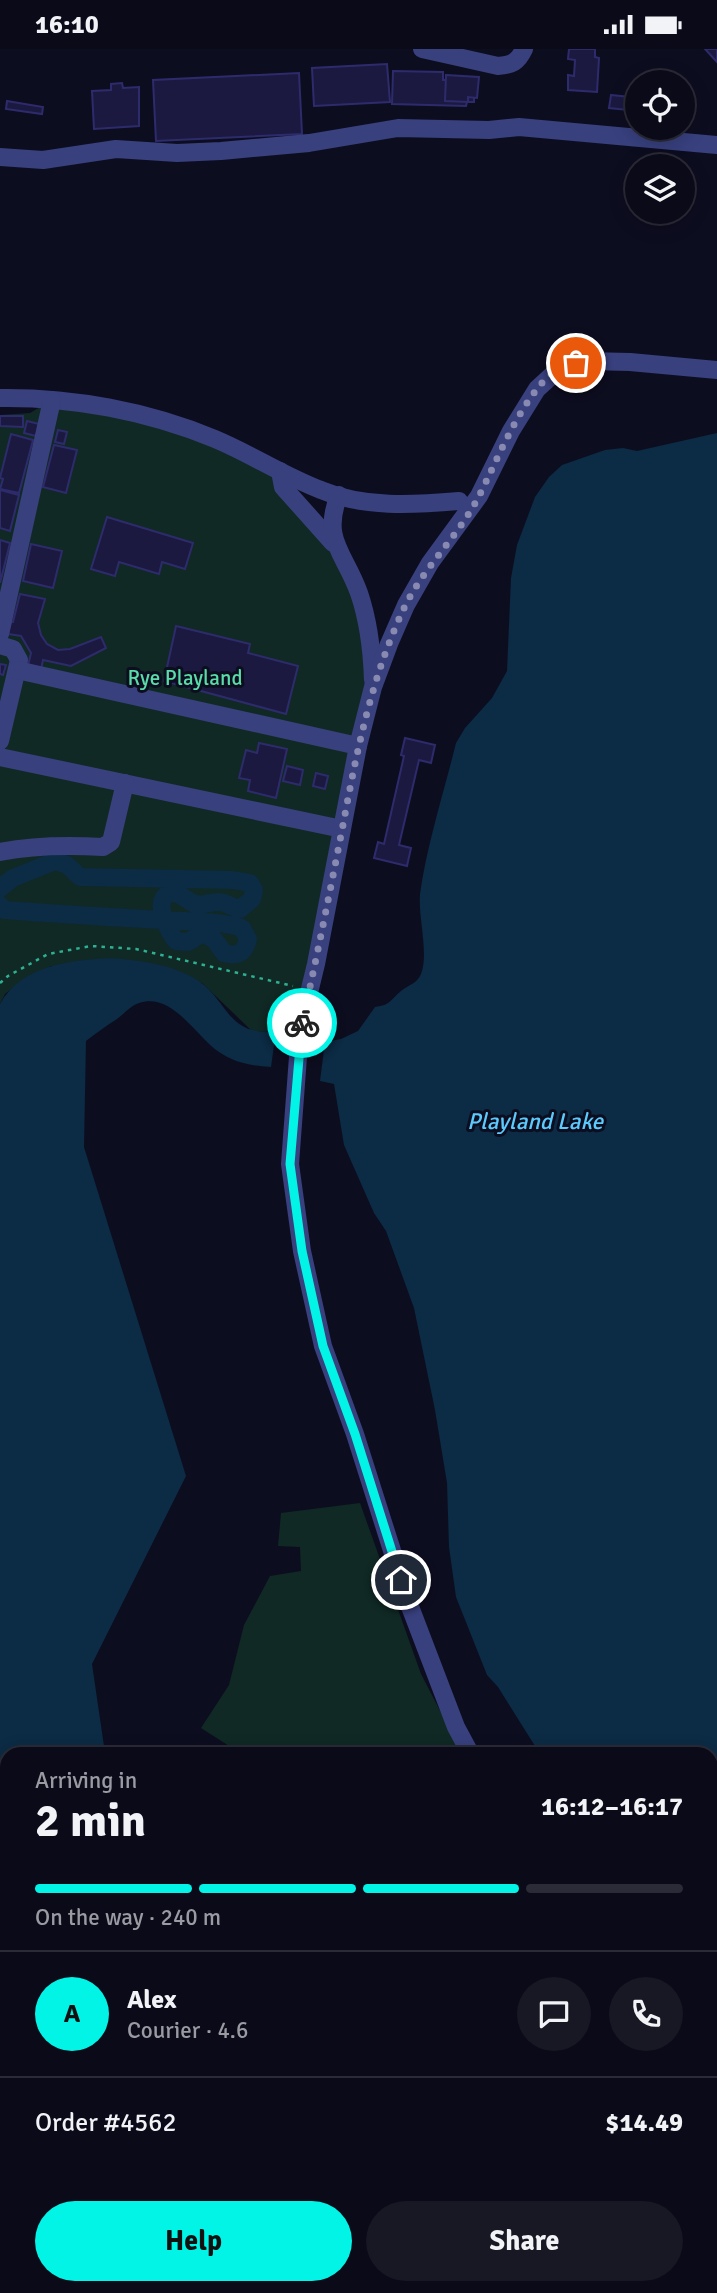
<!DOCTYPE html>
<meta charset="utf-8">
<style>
body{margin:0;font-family:Signika,sans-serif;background:#181825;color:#f1f3f6;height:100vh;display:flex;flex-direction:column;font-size:26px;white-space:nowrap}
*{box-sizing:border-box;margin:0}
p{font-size:23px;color:#999aa2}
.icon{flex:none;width:38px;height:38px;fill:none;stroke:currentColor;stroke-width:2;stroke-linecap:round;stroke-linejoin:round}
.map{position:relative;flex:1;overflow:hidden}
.side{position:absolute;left:0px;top:1698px;width:718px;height:548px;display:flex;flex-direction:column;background:#0a0a18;border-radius:21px 21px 0 0;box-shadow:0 4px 18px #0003,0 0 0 2px #2a2b37}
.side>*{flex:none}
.buttons{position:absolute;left:625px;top:21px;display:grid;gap:14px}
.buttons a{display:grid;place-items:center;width:70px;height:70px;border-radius:50%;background:#0a0a18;box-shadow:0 4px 18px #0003,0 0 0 2px #2a2b37;font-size:35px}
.pin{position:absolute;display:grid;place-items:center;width:60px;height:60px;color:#fff;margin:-30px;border:4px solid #fff;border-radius:50%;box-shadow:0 2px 7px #0007}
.courier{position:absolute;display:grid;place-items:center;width:70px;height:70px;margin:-35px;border:5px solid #02f4e7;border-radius:50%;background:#fff;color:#222;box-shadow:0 2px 9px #0007}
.head em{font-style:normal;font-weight:700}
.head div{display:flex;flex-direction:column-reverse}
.head{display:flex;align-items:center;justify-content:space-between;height:119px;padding:0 35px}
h1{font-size:46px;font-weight:700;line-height:52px}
.bar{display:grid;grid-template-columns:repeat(4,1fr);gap:10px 7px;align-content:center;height:84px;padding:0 35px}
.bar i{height:9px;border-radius:5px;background:#2a2b37}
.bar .on{background:#02f4e7}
.bar p{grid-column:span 4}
.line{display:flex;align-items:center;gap:18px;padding:0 35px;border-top:2px solid #2a2b37}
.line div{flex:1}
.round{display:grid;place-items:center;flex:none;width:74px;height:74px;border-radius:37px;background:#181825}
.cta{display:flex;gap:14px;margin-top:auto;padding:14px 35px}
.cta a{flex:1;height:80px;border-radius:42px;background:#02f4e7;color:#111;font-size:28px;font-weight:700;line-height:80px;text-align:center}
.cta a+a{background:#181825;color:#f1f3f6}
.status{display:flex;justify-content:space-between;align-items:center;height:49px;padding:0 35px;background:#0a0a18;direction:ltr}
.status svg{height:19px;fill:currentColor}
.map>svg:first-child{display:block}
.green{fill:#102925}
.water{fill:#0c2b44}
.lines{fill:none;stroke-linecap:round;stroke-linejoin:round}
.canal{stroke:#0c2b44;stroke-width:18}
.building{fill:#1b1940;stroke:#2e2b6c;stroke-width:2}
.path{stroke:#2eb094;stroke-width:2.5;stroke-dasharray:3.5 5;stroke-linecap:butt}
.minor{stroke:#38407e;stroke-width:18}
.done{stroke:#898ab1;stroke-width:7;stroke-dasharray:0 12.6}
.route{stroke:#02f4e7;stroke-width:9}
.labels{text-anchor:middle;stroke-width:6;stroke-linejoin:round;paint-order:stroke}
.park-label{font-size:21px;fill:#59dda8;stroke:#0d0d20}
.water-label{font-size:23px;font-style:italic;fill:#5bcbfe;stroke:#0d0d20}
</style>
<div class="status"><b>16:10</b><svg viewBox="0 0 49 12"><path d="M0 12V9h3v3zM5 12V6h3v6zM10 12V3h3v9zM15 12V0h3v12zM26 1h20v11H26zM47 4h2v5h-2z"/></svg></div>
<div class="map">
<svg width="717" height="2244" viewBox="0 0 717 2244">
<rect width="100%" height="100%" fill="#0d0d20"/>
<g class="green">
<path d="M52,351l62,9 166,62 69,99 24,117 -73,343 -47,2 -51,-49 -151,-17 -37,21 -9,7 -5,10v-589l30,-2z"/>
<path d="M360,1454l61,171 41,79h-222l-39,-25 28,-43 15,-60 26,-49 31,-5 -1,-24 -22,-1 3,-33z"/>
<path d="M717,1926v318h-67v-6h60v-306z"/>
</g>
<g class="water">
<path d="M717,384v1466l-7,-4v-142h-167l-8,-7 -37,-59 -11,-12 -31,-78 -7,-50 -2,-64 -12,-73 -21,-102 -28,-77 -12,-18 -30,-68 -10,-61 -14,-3 5,-39 16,-3 17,-8 17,-24c16,-2 15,-7 26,-16 7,-6 16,-7 20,-17 8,-21 -3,-56 -1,-80 7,-50 24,-102 36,-151l9,-15 27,-30 15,-27 4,-93 6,-33 18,-48 14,-20 13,-12 43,-15 18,-2 14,3z"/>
<path d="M110,909c28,2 60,6 84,20 35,20 31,59 82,53l-5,36c-19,-1 -36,-4 -52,-15 -23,-15 -46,-60 -80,-49 -9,3 -15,11 -22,16 -11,7 -21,14 -31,22l-2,106 102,329 -94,188 13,89h-98v534h643v6h-650v-1289c21,-39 71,-44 110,-46z"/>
</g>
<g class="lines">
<path class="canal" d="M0,839l13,-10 42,-17 12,4 13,12 153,3 17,3 4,7 -2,9 -12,10c-7,-1 -14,-7 -21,-7 -8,-1 -15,4 -23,2 -9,-2 -15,-12 -25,-11 -20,4 -3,39 5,48l12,1 13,-8c14,2 15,9 23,19 14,4 21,0 24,-14l-6,-11c-25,-8 -55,-6 -81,-8 -52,-3 -104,-6 -157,-10l-4,-5"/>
</g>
<g class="building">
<path d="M569,0h26v8l4,1 -2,34 -29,-2v-15l6,1 1,-16 -7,-1z"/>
<path d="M705,0h12v13z"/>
<path d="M387,15l3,38 -76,4 -2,-38z"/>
<path d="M393,22l50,1v8h23v4h8v18h-7l-1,4 -74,-2z"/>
<path d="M299,24l3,61 -146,7 -3,-61z"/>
<path d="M446,26l33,2 -2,21 -9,-1v5l-23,-1z"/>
<path d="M122,34l1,5 16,-1v39l-45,3 -2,-38 19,-1v-6z"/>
<path d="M611,46l19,2 -2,13 -19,-2z"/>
<path d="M7,52l36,6 -1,7 -36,-5z"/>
<path d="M0,367h23v11l-23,-1z"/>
<path d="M27,372l12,3 -3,12 -12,-3z"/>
<path d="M58,381l9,2 -3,12 -9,-2z"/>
<path d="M11,385l22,6 -14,53 -19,-4 3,-10 -3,-1z"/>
<path d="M54,396l23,5 -11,43 -23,-6z"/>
<path d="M0,441l19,5 -9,36 -10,-3z"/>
<path d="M107,468l86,26 -8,26 -23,-7 -3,12 -40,-12 -4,14 -24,-7z"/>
<path d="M0,491l10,3 -10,40z"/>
<path d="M31,495l31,7 -9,37 -30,-7z"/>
<path d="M20,545l25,5 -7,24 3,12 6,9 11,6 12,-1 31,-12 5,11 -35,18 -28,-6 -2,9 -13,-3 3,-13 -10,-17 -13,-2 3,-12h2z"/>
<path d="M176,577l74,18 -2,9 50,13 -12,48 -122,-33z"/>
<path d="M0,615l6,1 -3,10 -3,-1z"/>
<path d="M405,689l30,7 -4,18 -12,-3 -20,85 12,3 -4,18 -33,-8 4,-16 6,2 20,-88 -3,-1z"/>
<path d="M259,694l28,6 -11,49 -28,-7 2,-11 -11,-2 7,-28 11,3z"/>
<path d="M287,717l16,4 -3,15 -17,-4z"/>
<path d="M316,724l12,3 -3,13 -12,-3z"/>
</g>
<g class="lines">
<path class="path" d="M0,934l8,-7 40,-22 43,-8 45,3 157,37"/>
<g class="minor">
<path d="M422,0l76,17c14,-1 20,-4 26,-17"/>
<path d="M0,108l43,3 73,-11 61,4 44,-2 88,-8 89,-15 91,2 30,-3 198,18"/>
<path d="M0,349c72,-1 148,13 215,41 36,15 69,37 106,51 43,18 92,15 138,11"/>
<path d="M280,422l3,16 50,56"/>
<path d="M339,446c-18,45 6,58 20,98 10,29 13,57 14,87"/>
<path d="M0,585l52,-234"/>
<path d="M0,596l13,4 6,11 -19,81"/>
<path d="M17,621l341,76"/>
<path d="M0,708l342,72"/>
<path d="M0,803c35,-7 68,-7 103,-5l8,-5 14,-59"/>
<path d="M470,1704l-14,-26 -47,-123 -54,-170 -32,-88 -21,-95 -12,-87 10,-134 16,-66 42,-218 15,-59 16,-43 17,-39 24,-42 49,-67 32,-65 26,-42 24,-22 26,-6 43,1 87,8"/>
<path d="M710,2001l7,8"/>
</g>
</g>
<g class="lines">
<path class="done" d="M302,974c15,-66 28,-132 41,-198 14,-75 29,-150 62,-219 20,-40 54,-71 74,-110 18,-35 47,-110 82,-129 4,-3 11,-3 15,-4"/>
<path class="route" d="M302,974l-12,141 12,87 21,95 32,88 46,146"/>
</g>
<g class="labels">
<g class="park-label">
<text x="185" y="636">Rye Playland</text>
</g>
<g class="water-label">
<text x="535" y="1080">Playland Lake</text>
</g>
</g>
</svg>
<div class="buttons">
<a><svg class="icon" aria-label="locate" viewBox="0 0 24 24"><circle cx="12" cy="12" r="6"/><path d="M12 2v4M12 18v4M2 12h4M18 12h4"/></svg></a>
<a><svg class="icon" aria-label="layers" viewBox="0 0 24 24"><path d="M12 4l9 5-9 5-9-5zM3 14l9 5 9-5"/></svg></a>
</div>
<div class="pin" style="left:576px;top:314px;background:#ea580c"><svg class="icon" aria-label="bag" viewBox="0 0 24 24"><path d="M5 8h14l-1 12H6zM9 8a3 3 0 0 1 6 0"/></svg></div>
<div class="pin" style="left:401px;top:1531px;background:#1f2937"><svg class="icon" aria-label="home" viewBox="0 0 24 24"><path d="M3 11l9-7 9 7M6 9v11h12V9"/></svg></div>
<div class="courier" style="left:302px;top:974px"><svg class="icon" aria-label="bike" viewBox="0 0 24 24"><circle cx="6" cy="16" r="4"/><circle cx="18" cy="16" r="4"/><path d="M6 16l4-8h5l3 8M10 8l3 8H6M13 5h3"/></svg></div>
<section class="side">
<div class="head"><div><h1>2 min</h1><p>Arriving in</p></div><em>16:12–16:17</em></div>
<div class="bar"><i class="on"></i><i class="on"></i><i class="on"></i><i></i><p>On the way · 240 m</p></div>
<div class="line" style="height:126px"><b class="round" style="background:#02f4e7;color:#111">A</b><div><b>Alex</b><p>Courier · 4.6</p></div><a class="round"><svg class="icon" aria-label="chat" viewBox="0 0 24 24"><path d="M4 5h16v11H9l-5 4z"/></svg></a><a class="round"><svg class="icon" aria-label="phone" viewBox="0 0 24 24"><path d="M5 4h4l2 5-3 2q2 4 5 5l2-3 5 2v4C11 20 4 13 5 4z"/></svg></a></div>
<div class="line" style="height:91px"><div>Order #4562</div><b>$14.49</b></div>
<div class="cta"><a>Help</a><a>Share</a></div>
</section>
</div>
